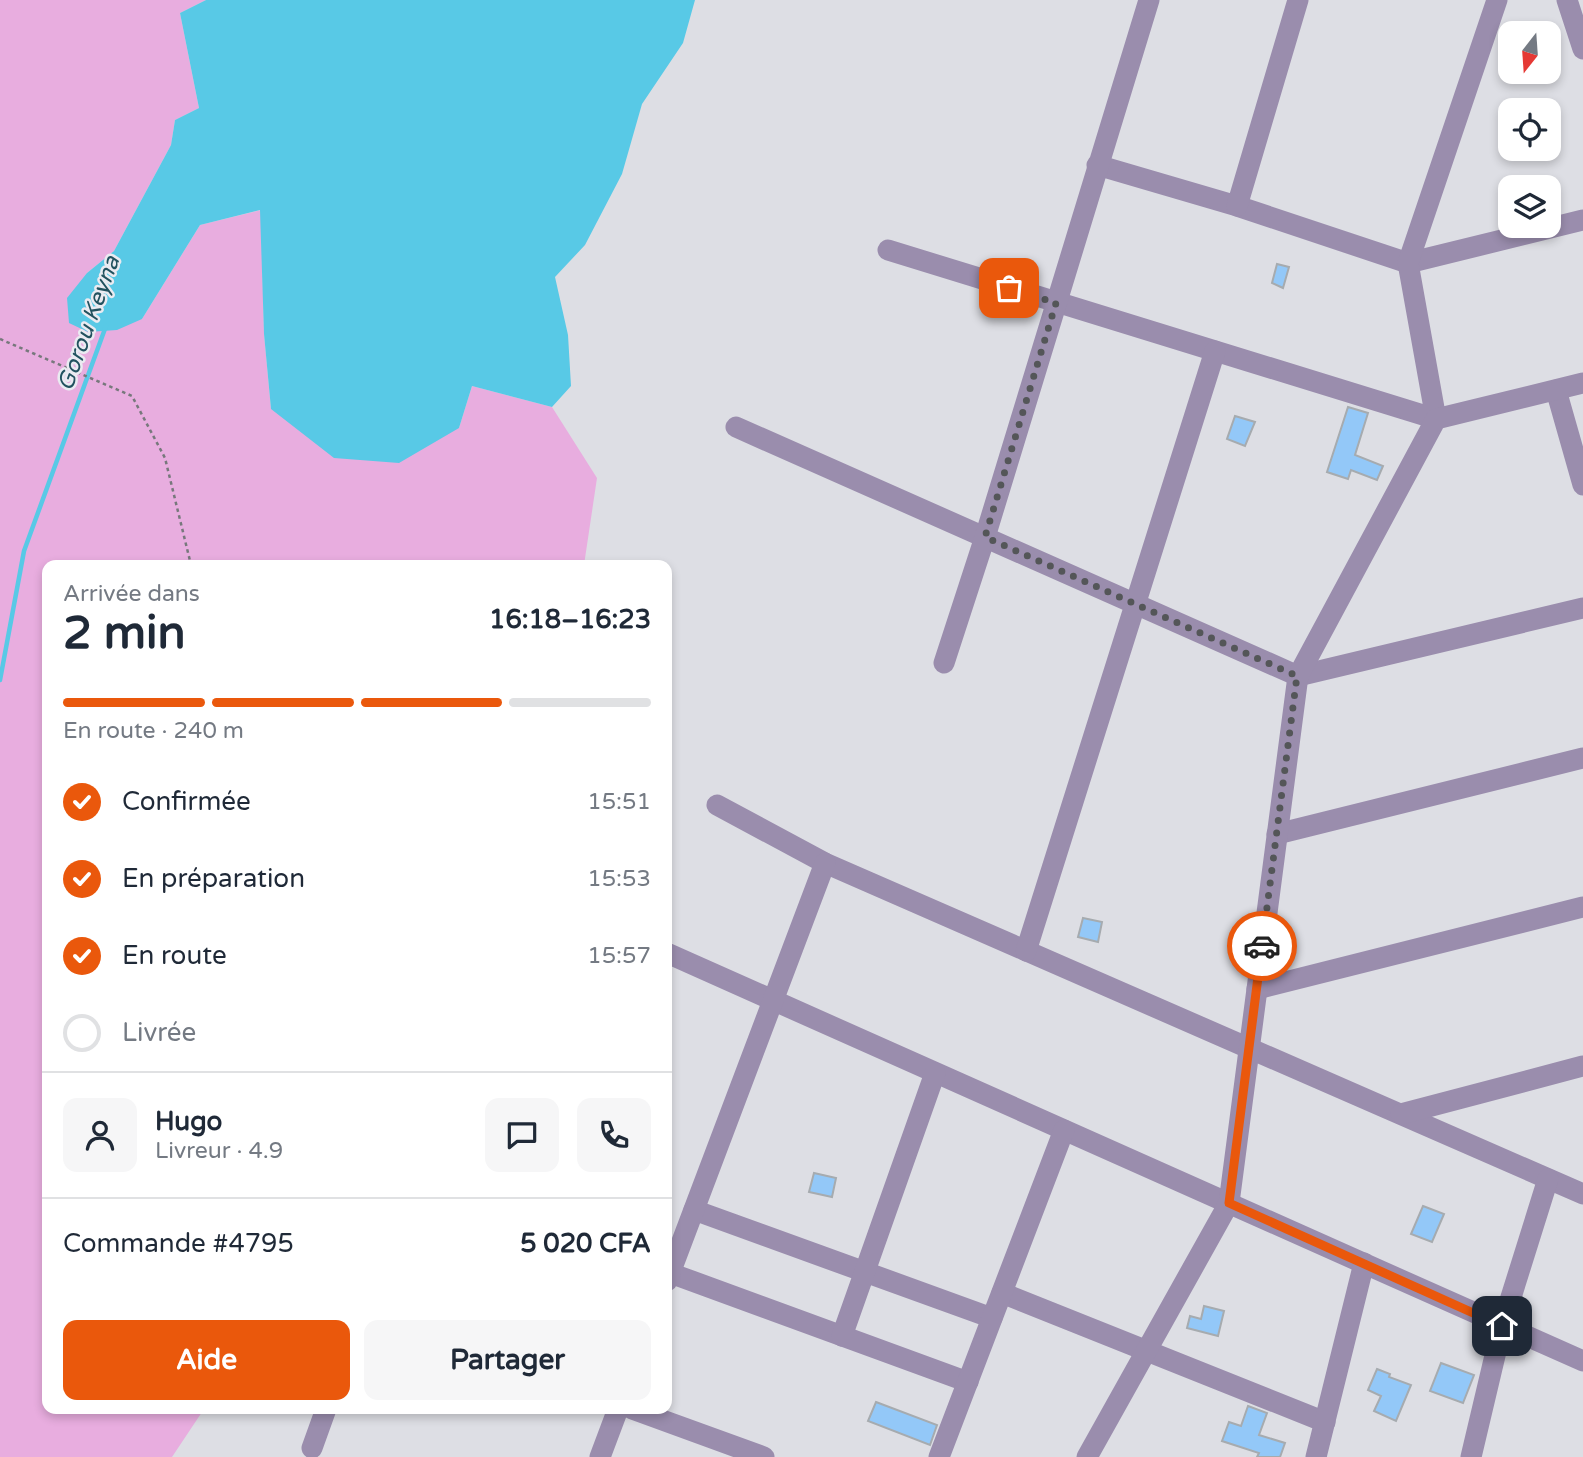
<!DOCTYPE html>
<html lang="fr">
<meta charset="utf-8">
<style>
body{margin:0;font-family:"Varela Round",sans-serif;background:#f6f6f7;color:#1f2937;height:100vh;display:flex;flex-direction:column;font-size:26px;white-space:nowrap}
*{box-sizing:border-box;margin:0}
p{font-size:23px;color:#747a83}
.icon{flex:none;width:38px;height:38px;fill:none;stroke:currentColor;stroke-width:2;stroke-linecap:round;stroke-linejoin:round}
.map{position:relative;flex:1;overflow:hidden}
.panel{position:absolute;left:42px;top:560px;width:630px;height:854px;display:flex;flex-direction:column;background:#fff;border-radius:14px;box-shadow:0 4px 10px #0003}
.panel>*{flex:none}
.needle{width:46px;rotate:197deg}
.tools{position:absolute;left:1498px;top:21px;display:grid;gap:14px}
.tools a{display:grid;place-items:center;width:63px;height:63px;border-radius:14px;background:#fff;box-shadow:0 4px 10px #0003;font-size:35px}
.pin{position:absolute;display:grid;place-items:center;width:60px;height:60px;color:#fff;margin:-30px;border-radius:14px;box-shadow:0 4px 10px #0006}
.courier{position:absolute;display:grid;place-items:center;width:70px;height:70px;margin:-35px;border:5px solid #ea580c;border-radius:50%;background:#fff;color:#222;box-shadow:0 2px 9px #0007}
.overview em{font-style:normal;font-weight:800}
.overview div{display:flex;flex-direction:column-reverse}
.overview{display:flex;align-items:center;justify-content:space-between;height:119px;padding:0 21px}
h1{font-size:46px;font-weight:800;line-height:52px}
.bar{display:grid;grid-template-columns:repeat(4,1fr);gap:10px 7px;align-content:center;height:84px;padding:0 21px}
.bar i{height:9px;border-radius:5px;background:#e0e1e3}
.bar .current{background:#ea580c}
.bar p{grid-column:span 4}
.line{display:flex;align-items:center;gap:18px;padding:0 21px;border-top:2px solid #e0e1e3}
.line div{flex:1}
.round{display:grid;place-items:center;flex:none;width:74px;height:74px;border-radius:14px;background:#f6f6f7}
ol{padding:0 21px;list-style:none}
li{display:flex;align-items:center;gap:21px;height:77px}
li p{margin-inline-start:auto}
li .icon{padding:7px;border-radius:50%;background:#ea580c;color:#fff;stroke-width:4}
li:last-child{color:#747a83}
li i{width:38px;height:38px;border:4px solid #e0e1e3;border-radius:50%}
.button{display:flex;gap:14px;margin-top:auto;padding:14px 21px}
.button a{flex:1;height:80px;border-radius:14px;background:#ea580c;color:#fff;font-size:28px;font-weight:800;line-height:80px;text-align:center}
.button a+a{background:#f6f6f7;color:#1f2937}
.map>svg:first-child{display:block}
.green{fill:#e8addf}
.water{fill:#58c9e6}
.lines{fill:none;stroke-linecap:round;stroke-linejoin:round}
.stream{stroke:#58c9e6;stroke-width:4.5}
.building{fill:#93c8f8;stroke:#a6abaf;stroke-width:2}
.path{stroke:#77787c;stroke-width:2.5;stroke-dasharray:3.5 3.5;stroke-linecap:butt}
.minor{stroke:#9a8dad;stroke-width:21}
.done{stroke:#545658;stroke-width:7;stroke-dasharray:0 12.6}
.route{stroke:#ea580c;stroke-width:9}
.labels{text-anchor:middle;stroke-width:5;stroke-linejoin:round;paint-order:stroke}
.water-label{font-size:23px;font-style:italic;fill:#22525f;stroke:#eaebf1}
</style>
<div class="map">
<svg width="1583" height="1457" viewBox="0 0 1583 1457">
<rect width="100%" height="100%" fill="#dddee4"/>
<path class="green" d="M0,0h206l-26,13 19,95 -24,12 -4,25 -57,106 -27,22 55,46 58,-94 61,-15 3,124 7,75 188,19 13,-42 80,21 45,71 -13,87h-537v844h157l-32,48h-172z"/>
<path class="water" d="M206,0h489l-12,43 -41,61 -20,70 -37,71 -30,32 13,58 3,51 -19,21 -80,-21 -13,42 -60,35 -65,-5 -63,-49 -7,-75 -4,-124 -60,15 -58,94 -25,11 -29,2 -19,-9 -2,-25 20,-25 27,-22 57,-106 4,-25 24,-12 -19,-95z"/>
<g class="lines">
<path class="stream" d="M0,680l24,-129 82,-225"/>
</g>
<g class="building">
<path d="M1277,264l12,3 -6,21 -11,-5z"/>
<path d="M1348,407l20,6 -13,42 28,11 -6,14 -26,-10 -3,9 -21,-7z"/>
<path d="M1235,416l20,6 -10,24 -18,-7z"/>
<path d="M1083,918l19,4 -4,20 -20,-5z"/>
<path d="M814,1173l22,5 -4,19 -23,-5z"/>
<path d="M1423,1206l21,8 -12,28 -21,-8z"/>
<path d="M1204,1306l20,5 -6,25 -31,-8 3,-12 11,3z"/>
<path d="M1441,1363l33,12 -11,28 -33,-12z"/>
<path d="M1377,1369l13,5 -1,3 22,8 -15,36 -22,-10 7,-15 -13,-6z"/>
<path d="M876,1402l61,23 -7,20 -62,-24z"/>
<path d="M1248,1406l19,7 -8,22 26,8 -5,14h-23l2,-4 -37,-12 7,-19 12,4z"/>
</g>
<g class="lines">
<path class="path" d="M0,339l132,57 33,62 26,107"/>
<g class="minor">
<path d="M1567,0l16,49"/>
<path d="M1097,165l140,41 171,57 175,-43"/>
<path d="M1237,206l61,-206"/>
<path d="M888,250l548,169 -28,-156 89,-263"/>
<path d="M1556,390l27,95"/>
<path d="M736,427l562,249 285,-68"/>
<path d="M944,663l41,-126 164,-537"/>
<path d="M717,805l108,58 758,331"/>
<path d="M1277,834l306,-76"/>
<path d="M1026,951l189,-600"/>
<path d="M667,953l916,408"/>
<path d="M1257,989l326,-82"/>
<path d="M1401,1114l182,-48"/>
<path d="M694,1210l298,108"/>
<path d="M670,1273l298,109"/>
<path d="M667,1281l158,-418"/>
<path d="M1002,1293l323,129"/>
<path d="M842,1336l93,-263"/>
<path d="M632,1409l132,48"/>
<path d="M312,1448l14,-39"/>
<path d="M600,1457l18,-48"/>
<path d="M939,1457l125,-327"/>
<path d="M1087,1457l142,-254 69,-527 138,-257 147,-36"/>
<path d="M1316,1457l48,-194"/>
<path d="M1471,1457l31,-131 46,-147"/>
</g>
</g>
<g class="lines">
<path class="done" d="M1009,288l47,15 -71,234 312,139 -35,270"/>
<path class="route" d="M1262,946l-33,257 273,123"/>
</g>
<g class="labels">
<g class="water-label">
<text transform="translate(88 323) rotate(-70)" y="8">Gorou Keyna</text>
</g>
</g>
</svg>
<div class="tools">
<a><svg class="needle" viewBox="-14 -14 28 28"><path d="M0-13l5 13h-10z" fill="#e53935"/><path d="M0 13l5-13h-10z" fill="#747a83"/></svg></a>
<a><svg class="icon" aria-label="locate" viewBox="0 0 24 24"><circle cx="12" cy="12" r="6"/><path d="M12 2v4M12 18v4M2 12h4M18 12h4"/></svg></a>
<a><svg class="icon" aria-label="layers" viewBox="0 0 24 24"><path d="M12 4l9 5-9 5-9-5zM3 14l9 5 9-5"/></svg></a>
</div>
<div class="pin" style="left:1009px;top:288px;background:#ea580c"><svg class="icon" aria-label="bag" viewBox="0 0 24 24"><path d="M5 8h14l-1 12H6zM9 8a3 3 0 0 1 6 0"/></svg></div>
<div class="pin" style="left:1502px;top:1326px;background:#1f2937"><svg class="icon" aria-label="home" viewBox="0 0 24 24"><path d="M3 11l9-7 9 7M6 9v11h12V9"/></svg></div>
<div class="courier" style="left:1262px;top:946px"><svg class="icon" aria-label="car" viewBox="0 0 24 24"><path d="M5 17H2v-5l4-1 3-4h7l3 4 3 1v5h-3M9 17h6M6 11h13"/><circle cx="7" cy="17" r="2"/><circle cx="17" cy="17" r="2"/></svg></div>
<section class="panel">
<div class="overview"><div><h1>2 min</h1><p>Arrivée dans</p></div><em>16:18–16:23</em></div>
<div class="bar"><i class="current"></i><i class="current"></i><i class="current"></i><i></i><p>En route · 240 m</p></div>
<ol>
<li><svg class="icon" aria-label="check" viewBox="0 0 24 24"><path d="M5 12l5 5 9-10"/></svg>Confirmée<p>15:51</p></li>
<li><svg class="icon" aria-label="check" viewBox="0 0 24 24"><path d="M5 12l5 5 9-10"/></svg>En préparation<p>15:53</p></li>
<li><svg class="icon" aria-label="check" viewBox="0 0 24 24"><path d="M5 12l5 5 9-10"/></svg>En route<p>15:57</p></li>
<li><i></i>Livrée</li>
</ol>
<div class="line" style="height:126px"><a class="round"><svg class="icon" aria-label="person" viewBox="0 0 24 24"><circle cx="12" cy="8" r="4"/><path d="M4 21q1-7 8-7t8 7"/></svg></a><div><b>Hugo</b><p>Livreur · 4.9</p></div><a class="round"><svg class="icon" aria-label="chat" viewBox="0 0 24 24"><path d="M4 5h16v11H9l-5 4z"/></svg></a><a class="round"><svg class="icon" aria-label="phone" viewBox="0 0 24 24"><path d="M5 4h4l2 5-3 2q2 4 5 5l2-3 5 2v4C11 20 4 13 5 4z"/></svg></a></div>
<div class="line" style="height:91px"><div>Commande #4795</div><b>5 020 CFA</b></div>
<div class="button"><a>Aide</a><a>Partager</a></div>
</section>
</div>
